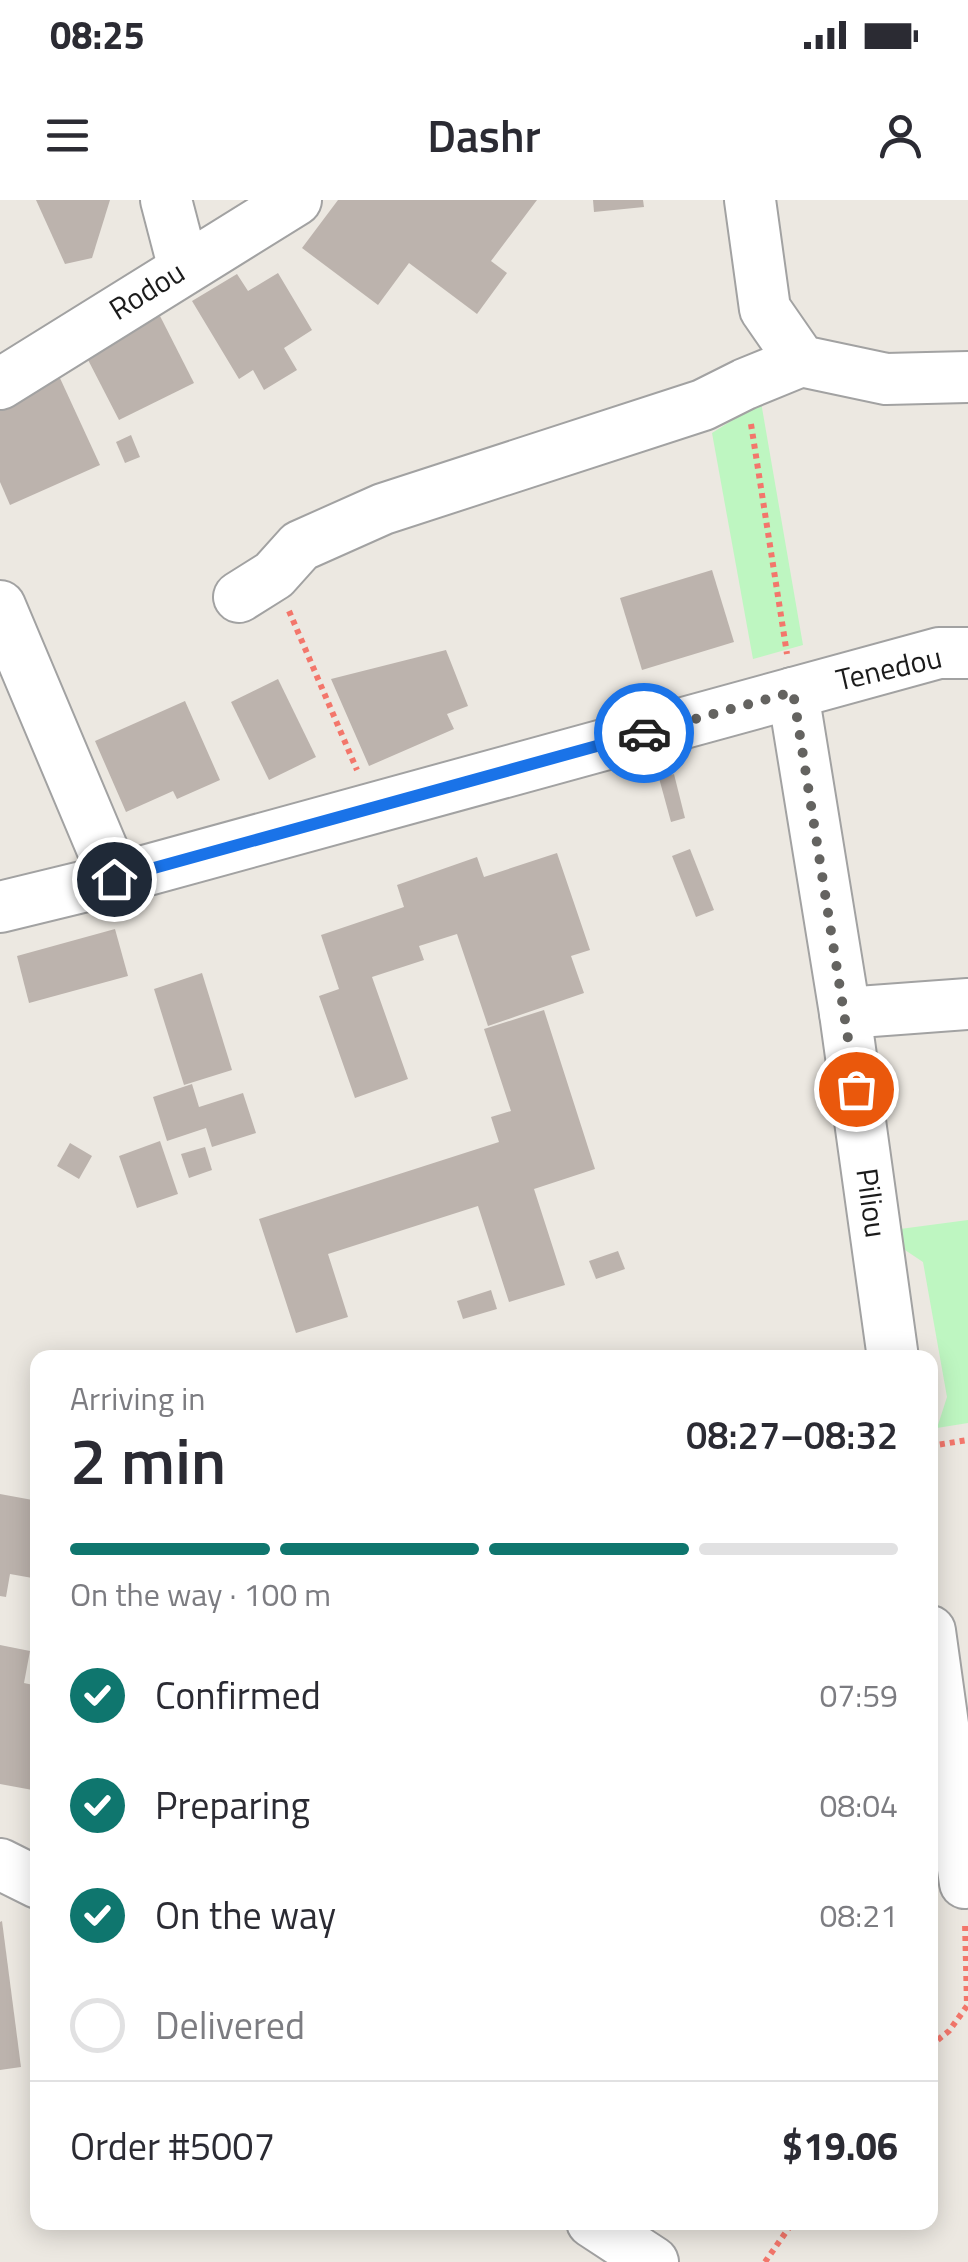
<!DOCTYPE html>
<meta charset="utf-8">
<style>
body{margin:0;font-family:"Titillium Web",sans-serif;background:#f7f7f7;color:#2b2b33;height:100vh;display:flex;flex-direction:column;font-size:38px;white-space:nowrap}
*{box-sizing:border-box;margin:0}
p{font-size:32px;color:#7c7c81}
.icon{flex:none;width:55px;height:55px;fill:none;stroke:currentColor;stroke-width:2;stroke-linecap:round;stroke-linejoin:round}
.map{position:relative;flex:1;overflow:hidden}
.panel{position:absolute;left:30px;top:1150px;width:908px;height:880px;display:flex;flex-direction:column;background:#fff;border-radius:20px;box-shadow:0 5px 25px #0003}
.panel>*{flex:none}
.pin{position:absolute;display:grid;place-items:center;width:85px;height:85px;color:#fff;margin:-42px;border:5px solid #fff;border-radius:50%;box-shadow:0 2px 10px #0007}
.courier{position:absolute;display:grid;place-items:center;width:100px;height:100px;margin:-50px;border:8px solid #1a73e8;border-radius:50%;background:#fff;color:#222;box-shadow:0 2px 12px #0007}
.head em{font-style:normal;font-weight:600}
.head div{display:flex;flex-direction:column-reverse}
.head{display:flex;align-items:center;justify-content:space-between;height:170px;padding:0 40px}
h1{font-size:65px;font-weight:600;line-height:75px}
.bar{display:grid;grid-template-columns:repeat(4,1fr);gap:15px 10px;align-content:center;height:120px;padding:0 40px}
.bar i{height:12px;border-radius:8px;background:#e1e1e2}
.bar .current{background:#0f766e}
.bar p{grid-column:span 4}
.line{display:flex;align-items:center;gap:25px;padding:0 40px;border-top:2px solid #e1e1e2}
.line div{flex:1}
ol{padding:0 40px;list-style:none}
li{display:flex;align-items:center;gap:30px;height:110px}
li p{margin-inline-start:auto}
li .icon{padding:10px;border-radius:50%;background:#0f766e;color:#fff;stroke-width:4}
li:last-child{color:#7c7c81}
li i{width:55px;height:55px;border:5px solid #e1e1e2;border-radius:50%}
.status{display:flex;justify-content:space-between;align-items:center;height:70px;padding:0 50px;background:#fff;direction:ltr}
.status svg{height:28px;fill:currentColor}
header{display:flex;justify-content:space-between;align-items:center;height:130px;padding:0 40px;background:#fff;font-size:45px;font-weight:600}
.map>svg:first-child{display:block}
.park{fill:#bef6c1}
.building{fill:#bcb3ad}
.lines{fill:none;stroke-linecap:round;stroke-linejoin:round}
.minor-casing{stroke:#a2a2a2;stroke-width:54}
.path{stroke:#f3766b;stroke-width:6;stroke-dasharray:5 5;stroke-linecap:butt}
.minor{stroke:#fff;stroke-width:50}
.done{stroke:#646360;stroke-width:10;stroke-dasharray:0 18}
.route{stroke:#1a73e8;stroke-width:12}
.labels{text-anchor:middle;stroke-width:8;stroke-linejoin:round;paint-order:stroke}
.street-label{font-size:30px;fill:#1b1b1b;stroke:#fff}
</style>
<div class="status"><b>08:25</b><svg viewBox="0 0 49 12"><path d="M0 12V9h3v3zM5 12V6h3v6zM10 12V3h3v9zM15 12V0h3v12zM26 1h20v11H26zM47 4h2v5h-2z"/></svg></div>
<header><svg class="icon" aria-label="menu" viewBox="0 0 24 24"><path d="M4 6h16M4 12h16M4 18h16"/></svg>Dashr<svg class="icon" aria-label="person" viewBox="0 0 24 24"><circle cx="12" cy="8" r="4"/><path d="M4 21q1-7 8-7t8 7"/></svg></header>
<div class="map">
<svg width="968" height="2062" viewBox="0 0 968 2062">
<rect width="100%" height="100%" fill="#ece8e1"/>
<g class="park">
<path d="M761,202l42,243 -50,14 -41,-226z"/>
<path d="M968,1020v203l-31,5 10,-31 -24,-135 -18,-12 -5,-21z"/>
</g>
<g class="building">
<path d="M36,0h74l-18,58 -27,6z"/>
<path d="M338,0h199l-46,61 16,12 -30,41 -68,-51 -31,42 -76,-57z"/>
<path d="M593,0h50l1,7 -50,5z"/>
<path d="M278,73l34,57 -28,18 13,22 -33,20 -11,-20 -14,9 -47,-78 45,-27 11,17z"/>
<path d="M160,116l34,67 -75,37 -34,-66z"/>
<path d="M59,176l41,89 -90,40 -10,-23v-79z"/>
<path d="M131,235l9,22 -15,6 -9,-21z"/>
<path d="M712,370l22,72 -92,28 -22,-72z"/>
<path d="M446,450l22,56 -21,8 7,15 -85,37 -38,-87z"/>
<path d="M278,479l38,78 -47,23 -38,-78z"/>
<path d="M185,501l35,79 -43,19 -4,-8 -47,21 -31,-71z"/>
<path d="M674,574l11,44 -14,4 -12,-44z"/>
<path d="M690,649l24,61 -18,7 -24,-61z"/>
<path d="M557,653l33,97 -19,6 13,37 -96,33 -31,-92 -38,12 5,14 -52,17 36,102 -53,19 -36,-102 20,-7 -18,-54 83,-28 -7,-22 80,-28 7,20z"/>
<path d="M115,729l13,47 -99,27 -12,-47z"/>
<path d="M202,773l30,97 -48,15 -30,-96z"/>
<path d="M544,810l51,159 -61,20 31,96 -56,17 -31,-96 -150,48 20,63 -52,16 -37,-114 240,-77 -8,-25 20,-6 -27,-82z"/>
<path d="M192,884l7,23 44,-14 13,40 -44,14 -6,-19 -39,13 -14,-44z"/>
<path d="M160,941l18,53 -41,14 -18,-52z"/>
<path d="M70,943l22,13 -13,23 -22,-13z"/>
<path d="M205,947l7,23 -23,8 -8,-24z"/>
<path d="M618,1051l7,18 -29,10 -7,-18z"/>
<path d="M491,1090l6,19 -34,10 -6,-18z"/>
<path d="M0,1294l38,7v78l-28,-5 -4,23 -6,-1z"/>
<path d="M0,1445l30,6 -6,32 14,3v105l-38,-7z"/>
<path d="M2,1721l19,146 -21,3v-148z"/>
</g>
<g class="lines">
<defs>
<g id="minor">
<path d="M166,0l18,69"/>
<path d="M750,0l15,109 36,52 85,18 82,-2"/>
<path d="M0,184l296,-184"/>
<path d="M239,397l35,-22 26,-29 83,-37 320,-104 42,-21 56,-23"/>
<path d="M0,406l115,273"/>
<path d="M793,493l52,320 48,345"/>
<path d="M0,707l115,-28 824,-226h29"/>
<path d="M845,813l123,-9"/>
<path d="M930,1431l35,252"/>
<path d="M0,1664l38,19"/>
<path d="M592,2022l61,40"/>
</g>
</defs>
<use href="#minor" class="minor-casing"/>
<g class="path">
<path d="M751,224l36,230"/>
<path d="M289,411l68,159"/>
<path d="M930,1246l38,-6"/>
<path d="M930,1846l19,-15 18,-25 -2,-84"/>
<path d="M765,2062l28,-40"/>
</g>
<use href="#minor" class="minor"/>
</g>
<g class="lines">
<path class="done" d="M644,533l149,-41 63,397"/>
<path class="route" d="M114,679l530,-146"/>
</g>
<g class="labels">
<g class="street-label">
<text transform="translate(147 91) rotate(-32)" y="10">Rodou</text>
<text transform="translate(889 469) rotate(-13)" y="10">Tenedou</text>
<text transform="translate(871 1003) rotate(82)" y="10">Piliou</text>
</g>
</g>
</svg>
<div class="pin" style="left:856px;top:889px;background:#ea580c"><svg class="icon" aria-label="bag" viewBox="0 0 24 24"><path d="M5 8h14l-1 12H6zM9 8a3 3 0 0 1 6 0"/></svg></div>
<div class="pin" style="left:114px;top:679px;background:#1f2937"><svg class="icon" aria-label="home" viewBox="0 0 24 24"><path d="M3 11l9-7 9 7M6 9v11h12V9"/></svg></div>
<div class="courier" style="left:644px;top:533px"><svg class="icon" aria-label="car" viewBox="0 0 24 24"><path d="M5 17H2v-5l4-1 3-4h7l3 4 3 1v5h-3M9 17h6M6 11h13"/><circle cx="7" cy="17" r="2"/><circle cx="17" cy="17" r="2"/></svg></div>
<section class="panel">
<div class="head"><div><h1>2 min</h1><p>Arriving in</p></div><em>08:27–08:32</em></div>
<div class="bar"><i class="current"></i><i class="current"></i><i class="current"></i><i></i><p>On the way · 100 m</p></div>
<ol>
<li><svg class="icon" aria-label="check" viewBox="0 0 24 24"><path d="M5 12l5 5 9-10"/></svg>Confirmed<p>07:59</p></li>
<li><svg class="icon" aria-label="check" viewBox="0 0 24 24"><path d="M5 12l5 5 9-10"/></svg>Preparing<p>08:04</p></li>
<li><svg class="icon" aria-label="check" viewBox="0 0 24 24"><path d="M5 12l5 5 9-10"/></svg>On the way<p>08:21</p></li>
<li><i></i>Delivered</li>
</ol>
<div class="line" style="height:130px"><div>Order #5007</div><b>$19.06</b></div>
</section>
</div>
